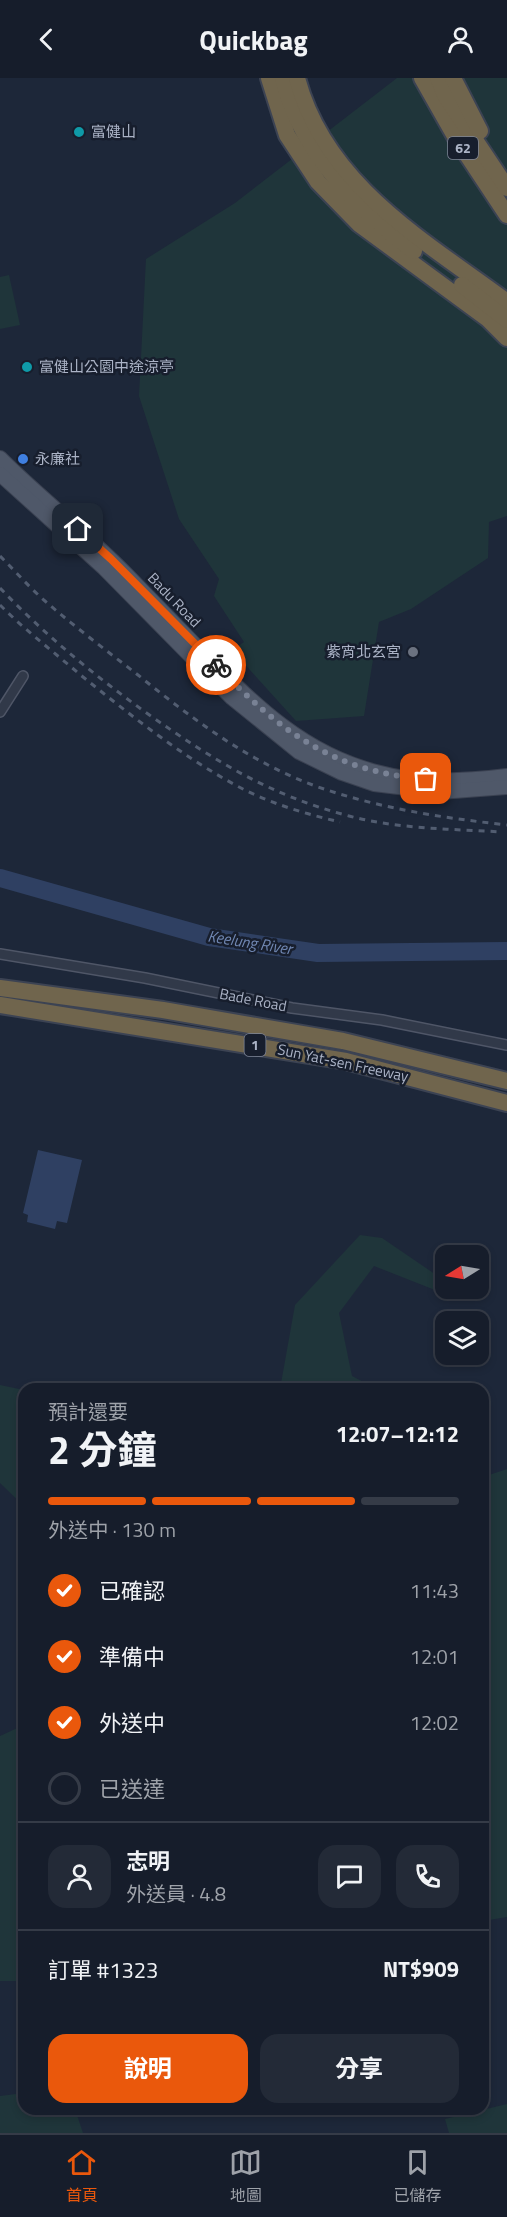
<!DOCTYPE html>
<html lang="zh-TW">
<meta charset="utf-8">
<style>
body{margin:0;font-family:"Titillium Web","Noto Sans TC",sans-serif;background:#232a37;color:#f1f3f6;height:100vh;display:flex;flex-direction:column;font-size:22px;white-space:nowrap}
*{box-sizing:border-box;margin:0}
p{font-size:20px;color:#9ea2a9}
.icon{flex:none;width:33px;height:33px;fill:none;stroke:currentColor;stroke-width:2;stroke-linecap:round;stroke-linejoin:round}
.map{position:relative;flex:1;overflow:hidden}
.drawer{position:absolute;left:18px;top:1305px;width:471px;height:732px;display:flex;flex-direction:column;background:#161d2b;border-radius:18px;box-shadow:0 3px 9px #0003,0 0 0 2px #353b47}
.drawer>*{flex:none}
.needle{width:39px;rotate:259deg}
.controls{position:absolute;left:435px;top:1167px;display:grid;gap:12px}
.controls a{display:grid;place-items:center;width:54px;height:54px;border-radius:12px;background:#161d2b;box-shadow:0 3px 9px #0003,0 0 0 2px #353b47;font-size:30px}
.pin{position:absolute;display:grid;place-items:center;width:51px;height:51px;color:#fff;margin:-26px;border-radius:12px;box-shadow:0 3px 9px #0006}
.courier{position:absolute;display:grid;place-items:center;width:60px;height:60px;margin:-30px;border:4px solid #ea580c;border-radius:50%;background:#fff;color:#222;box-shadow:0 2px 8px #0007}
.headline em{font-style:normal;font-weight:700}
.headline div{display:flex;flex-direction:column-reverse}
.headline{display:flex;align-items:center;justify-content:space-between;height:102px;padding:0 30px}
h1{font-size:39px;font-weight:700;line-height:45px}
.bar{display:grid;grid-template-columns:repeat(4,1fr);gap:9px 6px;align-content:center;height:72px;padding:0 30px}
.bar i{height:8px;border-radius:4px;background:#353b47}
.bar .selected{background:#ea580c}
.bar p{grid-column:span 4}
.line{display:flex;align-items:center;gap:15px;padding:0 30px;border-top:2px solid #353b47}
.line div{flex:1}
.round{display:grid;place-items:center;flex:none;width:63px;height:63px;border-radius:18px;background:#232a37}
ol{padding:0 30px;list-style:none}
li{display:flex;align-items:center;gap:18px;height:66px}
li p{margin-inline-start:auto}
li .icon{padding:6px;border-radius:50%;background:#ea580c;color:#fff;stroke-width:4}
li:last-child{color:#9ea2a9}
li i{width:33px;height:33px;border:3px solid #353b47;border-radius:50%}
.primary-button{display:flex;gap:12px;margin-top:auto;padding:12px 30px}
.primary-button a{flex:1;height:69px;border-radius:18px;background:#ea580c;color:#fff;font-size:24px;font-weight:700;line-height:69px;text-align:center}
.primary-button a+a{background:#232a37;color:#f1f3f6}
header{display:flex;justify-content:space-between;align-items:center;height:78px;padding:0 30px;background:#161d2b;font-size:27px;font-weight:700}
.tabs{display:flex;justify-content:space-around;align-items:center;height:84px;border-top:2px solid #353b47;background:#161d2b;font-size:16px;color:#9ea2a9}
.tabs a{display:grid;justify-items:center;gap:3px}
.tabs .selected{color:#ea580c}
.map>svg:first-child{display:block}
.green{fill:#1f353a}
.water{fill:#2f4062}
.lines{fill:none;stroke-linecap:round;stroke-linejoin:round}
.river{stroke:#2f4062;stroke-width:18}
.street-casing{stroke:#4f5667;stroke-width:12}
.primary-casing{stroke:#3b4252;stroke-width:16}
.highway-casing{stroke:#3c4353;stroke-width:20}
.street{stroke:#313949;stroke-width:9}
.primary{stroke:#4f5869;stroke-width:14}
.highway{stroke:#70654d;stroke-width:16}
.rail{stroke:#525d71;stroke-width:3;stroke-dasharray:6 6;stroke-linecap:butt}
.done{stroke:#798295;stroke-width:6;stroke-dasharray:0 10.8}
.route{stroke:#ea580c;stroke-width:8}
.culture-dot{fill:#0f9aa8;stroke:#171e2d;stroke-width:2}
.shop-dot{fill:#3f7fe0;stroke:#171e2d;stroke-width:2}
.worship-dot{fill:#6b7280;stroke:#171e2d;stroke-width:2}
.labels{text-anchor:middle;stroke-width:5;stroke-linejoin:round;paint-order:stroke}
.shield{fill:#171e2d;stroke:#7f8698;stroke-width:1.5}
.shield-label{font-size:14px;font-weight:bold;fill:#abb3c6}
.poi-label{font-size:15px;fill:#abb3c6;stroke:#171e2d;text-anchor:start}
.street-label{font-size:15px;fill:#abb3c6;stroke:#171e2d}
.water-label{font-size:16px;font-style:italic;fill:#7087b2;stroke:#171e2d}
</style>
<header><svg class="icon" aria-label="back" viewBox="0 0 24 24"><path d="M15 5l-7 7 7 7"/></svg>Quickbag<svg class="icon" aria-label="person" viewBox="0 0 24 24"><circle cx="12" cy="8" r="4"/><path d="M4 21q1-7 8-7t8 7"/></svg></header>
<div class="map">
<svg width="507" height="2055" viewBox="0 0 507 2055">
<rect width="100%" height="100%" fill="#1d2739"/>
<g class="green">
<path d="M397,0h110v438l-18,6 -1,36 -77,51 -32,13 -15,94 -68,5 -64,-71 12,-8 -30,-46 5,-17 -40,-60 -40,-123 7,-137 89,-56z"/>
<path d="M9,197l11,50 -20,4v-52z"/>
<path d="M360,1157l22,3 63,43 1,7 12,1 -18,3 -66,-26 -35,47 13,63 25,13h-97l15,-84z"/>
<path d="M0,1307l24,5v116l-24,-23z"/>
<path d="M507,1391v448l-24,4v-444z"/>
<path d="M24,1647v256h-24v-245z"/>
<path d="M24,2015v16h51l8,24h-83v-37z"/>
<path d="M507,2026v29h-58l-4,-14z"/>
</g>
<path class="water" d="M38,1072l44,10 -15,63 -10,-2 -2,8 -28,-7 1,-7 -5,-2z"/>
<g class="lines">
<path class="river" d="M0,800l209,59 109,16 189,-2"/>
<defs>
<g id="street">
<path d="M0,634l23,-36"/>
<path d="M0,876l145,24 147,30 90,12 125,25"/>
</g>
<g id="primary">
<path d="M0,380c41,41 87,76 127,117 25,26 51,52 76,78 52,52 99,100 173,119 43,12 88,9 131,4"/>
<path d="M0,396l103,93 128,130 68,55 43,21 32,11 66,8 67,-5"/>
</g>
<g id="highway">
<path d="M269,0l18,57 31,47 41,42 129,95 19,19"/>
<path d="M283,0c17,72 73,130 131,173"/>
<path d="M297,0c28,107 128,163 210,224"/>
<path d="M422,0l34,60 51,77"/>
<path d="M438,0l7,17 62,93"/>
<path d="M453,0l27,53"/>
<path d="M462,207l45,35"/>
<path d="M0,910l163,22 180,31 164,40"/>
<path d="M0,927l346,56 161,42"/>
</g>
</defs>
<use href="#street" class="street-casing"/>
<use href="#primary" class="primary-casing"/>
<use href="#highway" class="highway-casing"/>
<use href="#street" class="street"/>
<use href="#primary" class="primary"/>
<use href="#highway" class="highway"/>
<g class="rail">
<path d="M0,478c15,15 29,31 45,45 30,26 62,50 93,74 57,46 115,90 186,114 60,20 120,29 183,36"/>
<path d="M0,510c45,47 95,88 148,126 67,47 121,81 201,102 49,13 102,13 153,16"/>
<path d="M0,527c26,26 55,48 83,72 50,40 101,81 158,111 31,16 65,26 99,34"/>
</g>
</g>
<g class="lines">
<path class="done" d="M216,587c63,65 116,107 210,114"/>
<path class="route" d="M78,451l33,30 105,106"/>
</g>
<g class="culture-dot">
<circle cx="79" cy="54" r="6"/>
<circle cx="27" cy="289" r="6"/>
</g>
<circle class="shop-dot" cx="23" cy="381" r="6"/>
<circle class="worship-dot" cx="413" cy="574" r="6"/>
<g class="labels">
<g class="shield">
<rect x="448" y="59" width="30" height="22" rx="4.5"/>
<rect x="244.5" y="956" width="21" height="22" rx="4.5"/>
</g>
<g class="shield-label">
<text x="463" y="75">62</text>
<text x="255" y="972">1</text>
</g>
<g class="poi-label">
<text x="91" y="59">富健山</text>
<text x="39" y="294">富健山公園中途涼亭</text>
<text x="35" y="386">永廉社</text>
<text x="401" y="579" text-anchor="end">紫宵北玄宮</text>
</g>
<g class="street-label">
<text transform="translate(174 522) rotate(46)" y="5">Badu Road</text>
<text transform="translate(253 922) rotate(11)" y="5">Bade Road</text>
<text transform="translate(343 985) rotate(12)" y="5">Sun Yat-sen Freeway</text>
</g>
<g class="water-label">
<text transform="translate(250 864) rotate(9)" y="6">Keelung River</text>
</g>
</g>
</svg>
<div class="controls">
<a><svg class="needle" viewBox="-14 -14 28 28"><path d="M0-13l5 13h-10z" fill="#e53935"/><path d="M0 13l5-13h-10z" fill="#9ea2a9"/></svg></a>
<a><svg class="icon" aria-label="layers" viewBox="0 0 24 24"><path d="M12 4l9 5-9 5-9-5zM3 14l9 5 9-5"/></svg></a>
</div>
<div class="pin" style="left:426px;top:701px;background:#ea580c"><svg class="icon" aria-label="bag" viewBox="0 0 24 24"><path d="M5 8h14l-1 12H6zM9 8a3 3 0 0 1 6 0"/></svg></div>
<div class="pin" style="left:78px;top:451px;background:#1f2937"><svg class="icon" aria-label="home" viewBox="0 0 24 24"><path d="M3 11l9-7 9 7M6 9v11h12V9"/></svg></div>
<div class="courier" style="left:216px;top:587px"><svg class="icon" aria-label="bike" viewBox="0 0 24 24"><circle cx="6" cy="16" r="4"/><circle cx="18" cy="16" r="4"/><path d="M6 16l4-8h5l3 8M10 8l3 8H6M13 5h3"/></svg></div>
<section class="drawer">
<div class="headline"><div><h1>2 分鐘</h1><p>預計還要</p></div><em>12:07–12:12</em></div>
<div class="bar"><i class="selected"></i><i class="selected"></i><i class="selected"></i><i></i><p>外送中 · 130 m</p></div>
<ol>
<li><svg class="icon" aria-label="check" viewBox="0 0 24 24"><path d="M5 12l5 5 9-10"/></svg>已確認<p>11:43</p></li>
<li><svg class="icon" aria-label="check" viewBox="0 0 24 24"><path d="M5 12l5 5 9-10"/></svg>準備中<p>12:01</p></li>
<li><svg class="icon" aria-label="check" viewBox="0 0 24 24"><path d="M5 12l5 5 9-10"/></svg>外送中<p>12:02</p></li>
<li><i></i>已送達</li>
</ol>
<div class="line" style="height:108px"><a class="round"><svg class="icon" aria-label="person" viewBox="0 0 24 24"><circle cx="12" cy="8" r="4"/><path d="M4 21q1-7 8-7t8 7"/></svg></a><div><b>志明</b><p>外送員 · 4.8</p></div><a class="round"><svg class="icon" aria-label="chat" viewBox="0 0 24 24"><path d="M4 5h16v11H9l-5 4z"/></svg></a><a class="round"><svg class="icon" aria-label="phone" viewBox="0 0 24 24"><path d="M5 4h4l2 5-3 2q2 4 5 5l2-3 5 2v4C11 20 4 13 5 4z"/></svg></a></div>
<div class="line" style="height:78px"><div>訂單 #1323</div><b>NT$909</b></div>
<div class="primary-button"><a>說明</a><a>分享</a></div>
</section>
</div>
<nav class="tabs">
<a class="selected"><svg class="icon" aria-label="home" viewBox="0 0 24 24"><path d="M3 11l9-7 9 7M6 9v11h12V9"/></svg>首頁</a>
<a><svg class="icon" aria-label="map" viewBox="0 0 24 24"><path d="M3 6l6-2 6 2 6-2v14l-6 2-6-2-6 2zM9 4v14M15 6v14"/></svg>地圖</a>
<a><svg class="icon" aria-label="saved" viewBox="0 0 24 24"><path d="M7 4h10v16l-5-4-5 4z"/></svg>已儲存</a>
</nav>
